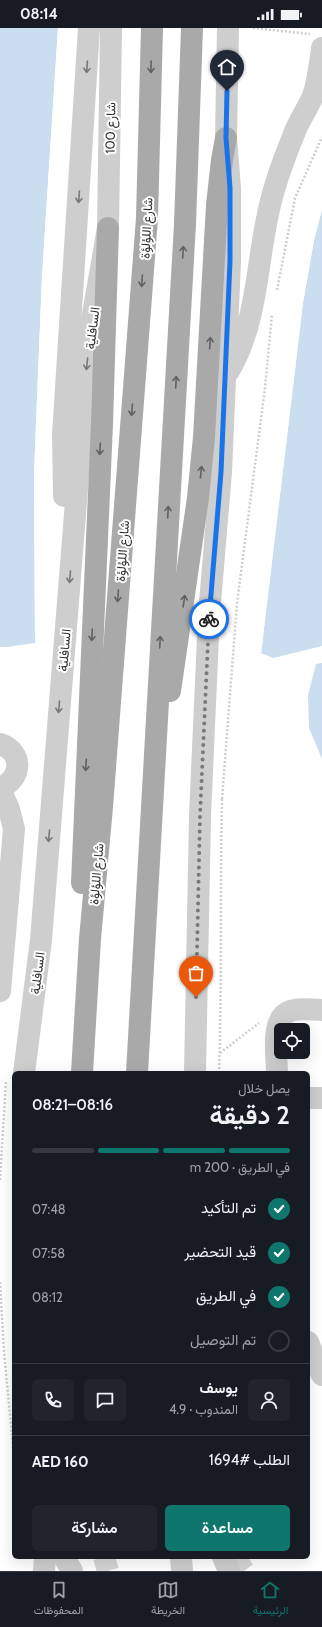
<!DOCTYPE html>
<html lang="ar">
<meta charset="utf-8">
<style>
body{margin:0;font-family:Cabin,Vazirmatn,sans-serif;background:#20242c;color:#f1f3f6;direction:rtl;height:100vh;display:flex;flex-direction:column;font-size:15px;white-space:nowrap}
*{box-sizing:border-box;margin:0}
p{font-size:13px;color:#9ea1a6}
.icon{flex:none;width:22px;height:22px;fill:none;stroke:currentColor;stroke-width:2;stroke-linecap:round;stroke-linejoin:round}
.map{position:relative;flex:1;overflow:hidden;direction:ltr}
.panel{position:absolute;left:12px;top:1043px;width:298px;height:488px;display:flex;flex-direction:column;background:#171b24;border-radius:6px;box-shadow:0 4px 16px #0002;direction:rtl}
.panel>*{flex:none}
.fabs{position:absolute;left:274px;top:995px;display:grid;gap:8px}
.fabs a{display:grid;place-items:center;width:36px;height:36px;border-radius:6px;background:#171b24;box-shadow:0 4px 16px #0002;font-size:20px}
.pin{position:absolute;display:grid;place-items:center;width:34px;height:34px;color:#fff;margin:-41px -17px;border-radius:50% 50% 50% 0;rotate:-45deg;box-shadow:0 0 4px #0007}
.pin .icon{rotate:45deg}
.courier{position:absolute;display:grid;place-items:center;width:40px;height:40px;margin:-20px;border:3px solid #1a73e8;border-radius:50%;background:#fff;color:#222;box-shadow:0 1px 5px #0007}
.summary em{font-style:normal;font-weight:600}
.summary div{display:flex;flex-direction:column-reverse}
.summary{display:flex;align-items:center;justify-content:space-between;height:68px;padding:0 20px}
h1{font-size:26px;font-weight:600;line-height:30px}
.bar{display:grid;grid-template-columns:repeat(4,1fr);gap:6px 4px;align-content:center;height:48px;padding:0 20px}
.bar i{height:5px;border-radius:3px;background:#363941}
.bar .selected{background:#0f766e}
.bar p{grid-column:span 4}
.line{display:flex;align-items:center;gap:10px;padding:0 20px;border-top:1px solid #363941}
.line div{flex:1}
.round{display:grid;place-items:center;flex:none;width:42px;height:42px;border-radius:6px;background:#20242c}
ol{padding:0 20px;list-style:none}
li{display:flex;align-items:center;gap:12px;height:44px}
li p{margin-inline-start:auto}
li .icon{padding:4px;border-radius:50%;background:#0f766e;color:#fff;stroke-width:4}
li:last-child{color:#9ea1a6}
li i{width:22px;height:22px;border:2px solid #363941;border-radius:50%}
.primary-button{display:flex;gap:8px;margin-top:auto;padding:8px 20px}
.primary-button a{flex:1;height:46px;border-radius:6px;background:#0f766e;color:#fff;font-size:16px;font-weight:600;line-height:46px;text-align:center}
.primary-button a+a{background:#20242c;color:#f1f3f6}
.status{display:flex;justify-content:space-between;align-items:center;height:28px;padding:0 20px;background:#171b24;direction:ltr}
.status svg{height:11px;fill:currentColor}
.dock{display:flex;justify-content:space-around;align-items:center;height:56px;border-top:1px solid #363941;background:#171b24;font-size:11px;color:#9ea1a6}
.dock a{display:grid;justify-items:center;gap:2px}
.dock .selected{color:#0f766e}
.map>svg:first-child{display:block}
.water{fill:#cadeef}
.pier{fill:#fff}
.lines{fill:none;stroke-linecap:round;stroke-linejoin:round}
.major-tunnel{stroke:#d6d6d6;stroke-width:22;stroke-dasharray:22 11;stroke-linecap:butt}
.path{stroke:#cecece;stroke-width:2.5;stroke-dasharray:2 2;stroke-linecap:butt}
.minor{stroke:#cecece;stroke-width:22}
.major{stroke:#a9a9a9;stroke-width:22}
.oneway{stroke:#787878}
.oneway2{stroke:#616161}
.done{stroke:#797979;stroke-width:4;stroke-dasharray:0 7.2}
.route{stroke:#1a73e8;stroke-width:5}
.labels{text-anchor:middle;stroke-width:4;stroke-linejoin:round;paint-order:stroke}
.street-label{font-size:13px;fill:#313131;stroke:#fff}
</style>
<div class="status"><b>08:14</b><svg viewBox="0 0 49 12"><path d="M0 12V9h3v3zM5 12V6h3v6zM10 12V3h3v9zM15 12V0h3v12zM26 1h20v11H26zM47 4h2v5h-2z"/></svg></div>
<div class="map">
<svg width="322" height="1543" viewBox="0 0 322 1543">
<rect width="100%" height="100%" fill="#fff"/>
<g class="water">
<path d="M0,0h58l-16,248 -8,197 1,170 -28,4h-7z"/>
<path d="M322,182v436l-49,12 -12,-5 42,-350 11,-63z"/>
<path d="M322,635v96l-13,-31 -1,-33 8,-31z"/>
</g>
<g class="pier">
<path d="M58,0h2l-16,248 -8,197 1,170h-2l-1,-170 8,-197z"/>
<path d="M322,180l-8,32 -11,63 -42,350h-2l42,-350 11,-64 8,-30z"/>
</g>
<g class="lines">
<g class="major-tunnel">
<path d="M104,1529l4,14"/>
<path d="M234,1529l10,14"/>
</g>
<g class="path">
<path d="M253,0l57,6"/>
<path d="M277,262l18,-92 27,-61"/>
<path d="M222,771l15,-196 28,-215 7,-74"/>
<path d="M220,1025l39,-30"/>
<path d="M219,1045c3,-91 1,-183 3,-274h-1"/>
<path d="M0,1152l6,-99"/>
<path d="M0,1254l4,70 10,104"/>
</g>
<g class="minor">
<path d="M229,343c31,-53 27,-116 43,-174 6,-23 15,-46 24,-68 5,-11 12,-22 17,-33 5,-15 7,-32 9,-48"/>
<path d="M64,468l-1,-61 26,-407"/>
<path d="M0,716c24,8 22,35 0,44"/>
<path d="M0,761l9,20 5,20 -14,162"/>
<path d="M24,1045l17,-133 46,-576 4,-38 17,-98 3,-200"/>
<path d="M195,1045l5,-257 9,-202 12,-142 9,-211v-73l-4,-50 2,-110"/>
<path d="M277,1045c0,-18 -8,-59 17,-63 9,-2 19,0 28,0"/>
<path d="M308,1070h14"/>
<path d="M308,1314l14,33"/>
<path d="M64,1529l8,14"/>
<path d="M181,1529l1,14"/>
<path d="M223,1529l6,14"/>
<path d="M44,1543l1,-14"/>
</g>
<g class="major">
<path d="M170,663l28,-193 6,-61 13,-232 5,-45 4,-22"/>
<path d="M82,855l20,-459 6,-196"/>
<path d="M82,1045l8,-134 12,-132 45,-589 5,-190"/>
<path d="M137,1045l48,-849 7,-196"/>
</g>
</g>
<defs><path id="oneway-shaft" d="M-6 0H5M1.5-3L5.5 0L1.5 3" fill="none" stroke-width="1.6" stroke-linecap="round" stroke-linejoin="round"/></defs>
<g class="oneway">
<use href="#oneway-shaft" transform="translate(87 39) rotate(94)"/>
<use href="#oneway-shaft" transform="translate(79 169) rotate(94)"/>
<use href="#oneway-shaft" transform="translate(87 336) rotate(96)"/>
<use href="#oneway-shaft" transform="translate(70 549) rotate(95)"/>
<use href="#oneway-shaft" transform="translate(59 679) rotate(95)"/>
<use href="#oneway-shaft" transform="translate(49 808) rotate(95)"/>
</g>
<g class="oneway2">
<use href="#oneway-shaft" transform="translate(151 39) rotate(91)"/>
<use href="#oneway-shaft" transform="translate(183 224) rotate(-87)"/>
<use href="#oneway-shaft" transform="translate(142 253) rotate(94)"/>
<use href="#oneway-shaft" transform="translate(210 315) rotate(-86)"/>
<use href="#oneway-shaft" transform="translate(176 354) rotate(-87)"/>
<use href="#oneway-shaft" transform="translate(132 382) rotate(94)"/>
<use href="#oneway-shaft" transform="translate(100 421) rotate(93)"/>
<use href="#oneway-shaft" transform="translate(201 444) rotate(-84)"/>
<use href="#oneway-shaft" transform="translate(168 484) rotate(-87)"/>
<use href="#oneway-shaft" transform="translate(118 568) rotate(94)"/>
<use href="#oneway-shaft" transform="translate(184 573) rotate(-82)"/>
<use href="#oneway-shaft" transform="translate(92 607) rotate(93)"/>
<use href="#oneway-shaft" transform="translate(160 614) rotate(-87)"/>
<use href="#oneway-shaft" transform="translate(86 737) rotate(93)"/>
</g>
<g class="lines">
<path class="done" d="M196,969l4,-181 9,-197"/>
<path class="route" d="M209,591l12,-147 9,-211v-73l-4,-50 1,-47"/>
</g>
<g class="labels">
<g class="street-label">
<text transform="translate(110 100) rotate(-89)" y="5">شارع 100</text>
<text transform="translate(146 200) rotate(-87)" y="5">شارع اللؤلؤة</text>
<text transform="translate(92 300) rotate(-83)" y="5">السافلية</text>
<text transform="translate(122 523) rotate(-86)" y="5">شارع اللؤلؤة</text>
<text transform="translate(64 622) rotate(-85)" y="5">السافلية</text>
<text transform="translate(96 846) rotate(-85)" y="5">شارع اللؤلؤة</text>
<text transform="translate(37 945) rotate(-83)" y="5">السافلية</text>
</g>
</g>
</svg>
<div class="fabs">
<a><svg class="icon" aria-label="locate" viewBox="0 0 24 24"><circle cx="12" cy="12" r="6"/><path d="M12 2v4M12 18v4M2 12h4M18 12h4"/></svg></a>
</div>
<div class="pin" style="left:196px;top:969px;background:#ea580c"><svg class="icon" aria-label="bag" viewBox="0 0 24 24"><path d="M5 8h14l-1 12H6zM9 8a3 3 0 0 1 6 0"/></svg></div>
<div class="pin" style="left:227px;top:63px;background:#1f2937"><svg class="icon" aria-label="home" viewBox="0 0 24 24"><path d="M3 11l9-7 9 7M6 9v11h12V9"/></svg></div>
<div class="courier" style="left:209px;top:591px"><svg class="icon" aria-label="bike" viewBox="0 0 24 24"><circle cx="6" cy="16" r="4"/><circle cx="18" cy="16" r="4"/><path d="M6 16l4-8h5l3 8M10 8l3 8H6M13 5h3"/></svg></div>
<section class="panel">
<div class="summary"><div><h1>2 دقيقة</h1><p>يصل خلال</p></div><em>08:16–08:21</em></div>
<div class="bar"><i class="selected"></i><i class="selected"></i><i class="selected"></i><i></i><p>في الطريق · 200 m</p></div>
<ol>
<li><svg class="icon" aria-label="check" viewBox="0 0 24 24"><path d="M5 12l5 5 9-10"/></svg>تم التأكيد<p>07:48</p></li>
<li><svg class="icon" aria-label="check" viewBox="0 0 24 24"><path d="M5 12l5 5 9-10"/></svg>قيد التحضير<p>07:58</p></li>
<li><svg class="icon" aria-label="check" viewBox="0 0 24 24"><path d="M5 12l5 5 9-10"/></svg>في الطريق<p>08:12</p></li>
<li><i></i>تم التوصيل</li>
</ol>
<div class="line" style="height:72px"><a class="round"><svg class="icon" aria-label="person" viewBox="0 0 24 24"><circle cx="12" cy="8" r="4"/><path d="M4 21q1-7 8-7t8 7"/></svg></a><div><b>يوسف</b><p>المندوب · 4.9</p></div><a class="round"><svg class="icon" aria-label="chat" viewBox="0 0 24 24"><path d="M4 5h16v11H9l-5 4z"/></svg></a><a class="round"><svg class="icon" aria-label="phone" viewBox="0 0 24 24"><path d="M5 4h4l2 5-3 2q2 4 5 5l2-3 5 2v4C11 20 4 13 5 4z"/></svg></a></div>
<div class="line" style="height:52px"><div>الطلب #1694</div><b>AED 160</b></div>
<div class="primary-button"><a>مساعدة</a><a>مشاركة</a></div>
</section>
</div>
<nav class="dock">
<a class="selected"><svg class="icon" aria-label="home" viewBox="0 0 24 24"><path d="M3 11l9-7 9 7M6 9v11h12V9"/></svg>الرئيسية</a>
<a><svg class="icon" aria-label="map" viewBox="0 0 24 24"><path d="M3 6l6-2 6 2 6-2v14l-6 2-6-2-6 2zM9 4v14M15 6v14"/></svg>الخريطة</a>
<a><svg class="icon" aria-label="saved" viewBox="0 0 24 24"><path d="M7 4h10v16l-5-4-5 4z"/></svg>المحفوظات</a>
</nav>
